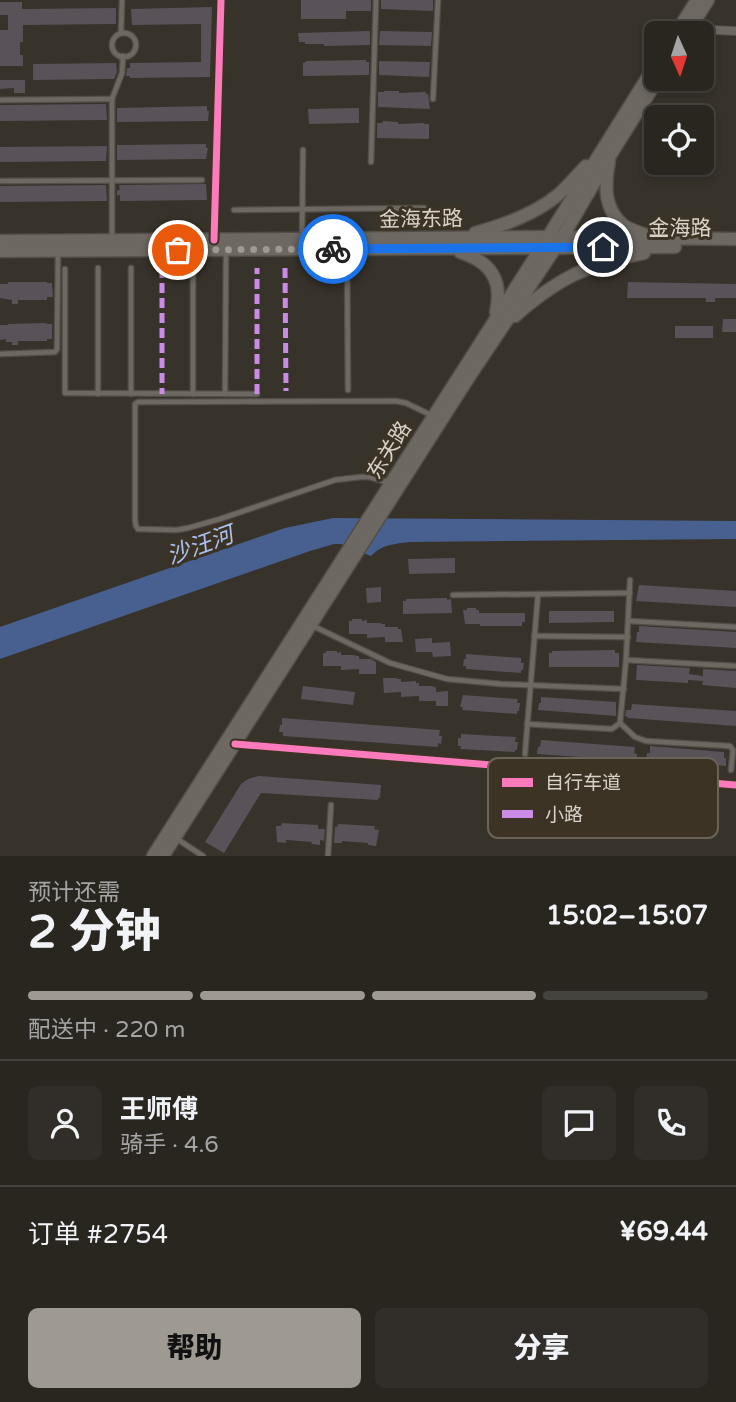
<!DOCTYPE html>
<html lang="zh">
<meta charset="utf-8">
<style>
body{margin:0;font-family:"Varela Round","Noto Sans SC",sans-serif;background:#312e29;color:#f1f3f6;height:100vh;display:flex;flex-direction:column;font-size:26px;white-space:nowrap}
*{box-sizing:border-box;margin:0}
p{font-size:23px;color:#a5a5a5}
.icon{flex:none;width:38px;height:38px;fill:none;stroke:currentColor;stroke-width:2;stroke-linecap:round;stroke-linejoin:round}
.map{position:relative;height:856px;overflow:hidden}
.panel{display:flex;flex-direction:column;background:#292620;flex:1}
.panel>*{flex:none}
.needle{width:46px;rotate:177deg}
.controls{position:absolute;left:644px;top:21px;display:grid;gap:14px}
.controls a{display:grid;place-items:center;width:70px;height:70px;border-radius:10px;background:#292620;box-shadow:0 4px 10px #0003,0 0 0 2px #45433e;font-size:35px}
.pin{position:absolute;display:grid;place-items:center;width:60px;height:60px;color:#fff;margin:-30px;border:4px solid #fff;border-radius:50%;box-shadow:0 2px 7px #0007}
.courier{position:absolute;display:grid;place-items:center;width:70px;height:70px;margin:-35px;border:5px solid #1a73e8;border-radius:50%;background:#fff;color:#222;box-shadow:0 2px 9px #0007}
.overview em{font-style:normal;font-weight:800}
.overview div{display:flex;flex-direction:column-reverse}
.overview{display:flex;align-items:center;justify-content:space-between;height:119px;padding:0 28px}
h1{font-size:46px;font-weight:800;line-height:52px}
.bar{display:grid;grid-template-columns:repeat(4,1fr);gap:10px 7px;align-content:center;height:84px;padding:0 28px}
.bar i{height:9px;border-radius:5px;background:#45433e}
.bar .on{background:#9f9a91}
.bar p{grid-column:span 4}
.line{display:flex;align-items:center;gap:18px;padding:0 28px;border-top:2px solid #45433e}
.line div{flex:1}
.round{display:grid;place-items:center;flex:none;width:74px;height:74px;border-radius:10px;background:#312e29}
.cta{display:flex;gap:14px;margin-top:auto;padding:14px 28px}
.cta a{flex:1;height:80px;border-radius:10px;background:#9f9a91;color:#111;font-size:28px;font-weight:800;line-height:80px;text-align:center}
.cta a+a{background:#312e29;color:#f1f3f6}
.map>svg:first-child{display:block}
.water{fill:#486090}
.building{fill:#595259}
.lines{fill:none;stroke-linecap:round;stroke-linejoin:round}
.service-casing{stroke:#524e47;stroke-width:7}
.minor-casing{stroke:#524e47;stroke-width:10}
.secondary-casing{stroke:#524e47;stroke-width:15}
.service{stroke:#6d6861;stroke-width:4.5}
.minor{stroke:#6d6861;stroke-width:8}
.secondary{stroke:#6d6861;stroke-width:12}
.quiet{stroke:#ca8be6;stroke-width:5;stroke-dasharray:10 5;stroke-linecap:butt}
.cycleway-casing{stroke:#3c3325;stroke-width:11}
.cycleway{stroke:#fd7abc;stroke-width:7}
.done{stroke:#9f9a91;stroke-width:7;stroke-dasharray:0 12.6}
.route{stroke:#1a73e8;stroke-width:9}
.labels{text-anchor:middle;stroke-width:6;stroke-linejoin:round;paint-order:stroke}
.street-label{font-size:21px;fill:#d7d2c9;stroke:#3c3325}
.water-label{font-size:23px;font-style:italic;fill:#aac2f2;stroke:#3c3325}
.key{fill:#3c3325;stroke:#6a6356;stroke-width:2}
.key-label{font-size:19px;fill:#d7d2c9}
</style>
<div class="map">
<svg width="736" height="856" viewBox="0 0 736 856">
<rect width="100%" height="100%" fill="#37322a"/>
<path class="water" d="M333,518l403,3v18l-326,3c-15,2 -28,2 -39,14l-30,-12h-7l-24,7 -310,108v-32l285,-99z"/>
<g class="building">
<path d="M301,0h70v11h-25v8h-45z"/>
<path d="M381,0h52v11l-52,-2z"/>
<path d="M0,2h22v7l94,-1v16l-93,1v17h-3v13h3v11h-23v-36h8v-15h-8z"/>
<path d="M212,7l-2,70 -80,1v-2h-4l1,-8h3v-5l71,-1v-38l-69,1 -1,-16z"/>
<path d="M370,31v14l-46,1v-2h-19v-2h-6l-1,-9z"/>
<path d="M380,31l52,1 -1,14 -52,-1z"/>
<path d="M366,60v2h3v13l-66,1v-13l3,-1v-1z"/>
<path d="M379,61l51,1 -1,15 -50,-2z"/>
<path d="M116,63l1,9 -3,7 -81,1v-16z"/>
<path d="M0,80h25v13h-11v-5l-14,1z"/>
<path d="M384,91h15v2l27,-1v2h2l2,15 -52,-2v-15h6z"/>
<path d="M106,104l1,16 -107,1v-16z"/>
<path d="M207,106v5h2l-1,10 -91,1v-14z"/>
<path d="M359,108v15l-50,1 -1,-15z"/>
<path d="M383,121l15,1v2l26,-1v1h5v15l-52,-1v-15h5z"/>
<path d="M206,144v4h2l-2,11 -89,1v-15z"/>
<path d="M107,146l-1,15 -106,1v-15z"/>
<path d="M206,184l1,16 -87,1v-6l-3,1v-6h3l-1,-5z"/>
<path d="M106,185l1,16 -107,1v-16z"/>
<path d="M8,282h39v1h5l1,14h-6v3h-29v4h-6v-4l-12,-2v-14h8z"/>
<path d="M628,282l108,2v14h-21v4h-9v-4h-79z"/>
<path d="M723,319h13v13h-14z"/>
<path d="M46,323l1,1h5v15h-5v2h-29v4h-6v-3h-6v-3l-6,1v-15h8v-1z"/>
<rect x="675" y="326" width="38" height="12"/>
<path d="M455,558v15l-46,1 -1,-15z"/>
<path d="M639,585l97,6v16l-100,-6z"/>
<path d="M381,587v15l-14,1 -1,-15z"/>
<path d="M447,598v2l4,-1 1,14 -49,1v-13h3v-2z"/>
<path d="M467,608h9v2h3v3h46v9h-3v4h-42v-2h-15l-2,-14h4z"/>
<path d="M549,611h65v11l-65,1z"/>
<path d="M352,619h10v2l5,-1v3h14v1h4v3h13v2h3l2,13h-18v-5l-18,1v-4h-18v-13h3z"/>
<path d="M639,626l97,6v16l-100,-6 1,-10h2z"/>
<path d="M432,638v5l18,-1 1,14 -18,1 -1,-5h-16l-1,-13z"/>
<path d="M615,650v3h4v14h-70v-14h3v-2z"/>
<path d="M326,651h11v2l4,-1v3h14l1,1h3v3h12l5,3v12h-17v-5l-18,1v-4h-18v-13h3z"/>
<path d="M466,654l55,4v5h3l-1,7h-2v3l-55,-4v-3h-3l1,-7h2z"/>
<path d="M637,665l53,3 -1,6 14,2v-7l33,2v17l-34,-3 1,-4 -15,-1v3l-52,-3z"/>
<path d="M383,678h14v1h4v3l15,-1v2h3v3h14v1h3v5l12,-1v15h-12v-5h-17v-5l-18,1v-5l-17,1z"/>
<path d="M303,686l52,6 -2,13 -52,-6z"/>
<path d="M463,695l55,4 -1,4h3l-1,8h-2v3l-55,-4 1,-3h-3z"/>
<path d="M541,697l75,5v14l-78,-6 1,-7h2z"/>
<path d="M632,704l104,7v15l-108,-8v-1l-3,-1 1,-6h5z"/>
<path d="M282,718l158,12 -1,6h3l-1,8 -3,-1v4l-155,-11v-4h-4l1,-7h2z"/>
<path d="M461,734l55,3 -1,5h3l-1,8h-2v2l-55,-3 1,-3h-3v-8h3z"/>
<path d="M541,740l94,7 -1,6 3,1v7l-100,-7 1,-7h2z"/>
<path d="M650,746l74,6v6h2v8l-80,-6 1,-7h3z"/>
<path d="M259,776l122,9 -1,13h-2v2l-117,-7 -37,60 -19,-11 36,-58 7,-5z"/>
<path d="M282,823l36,2v4h7l-1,12 -4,-1v5l-9,-1 1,-2 -26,-2v3l-9,-1 -1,-16h5z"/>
<path d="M338,824l37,2 -1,3 5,1 -3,16 -8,-1v-2l-26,-2v2h-8l1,-16h2z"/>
</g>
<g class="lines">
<defs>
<g id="service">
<path d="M121,33l1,-33"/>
<circle cx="124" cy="45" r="12"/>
<path d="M433,99l5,-99"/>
<path d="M0,100l112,-1"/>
<path d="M371,162l5,-162"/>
<path d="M0,181l202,-1"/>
<path d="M234,210l190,-2"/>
<path d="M112,239v-140l10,-26 1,-17"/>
<path d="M302,239l1,-89"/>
<path d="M347,250l1,140"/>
<path d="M131,268v126"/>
<path d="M65,269v124l192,1"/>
<path d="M0,354l55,-2 2,-3 1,-98"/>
<path d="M98,394v-126"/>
<path d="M193,394v-126"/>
<path d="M225,394l1,-142"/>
<path d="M390,483l-21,-6h-9l-25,3 -115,39 -32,9 -11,2 -39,-1 -2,-3 -1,-6v-116l3,-2 258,-1 10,2 27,13"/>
<path d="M453,595l177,-2"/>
<path d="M629,621l107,6"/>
<path d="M311,625l79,38 57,16 54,5 123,5"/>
<path d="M534,636l94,1"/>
<path d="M626,660l110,6"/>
<path d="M620,723l15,14 11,4 84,5 3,4 -2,20"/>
<path d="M527,724l85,5 8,-6 6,-63 4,-80"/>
<path d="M525,754l13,-160"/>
<path d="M177,839l26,17"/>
<path d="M328,856l3,-51"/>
</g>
<g id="minor">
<path d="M690,29l46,2"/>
<path d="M214,240l7,-240"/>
<path d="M235,744l501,41"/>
</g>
<g id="secondary">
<path d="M676,33l21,-33"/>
<path d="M687,33l21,-33"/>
<path d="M609,161c-4,23 -6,47 14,64 7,5 18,8 26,11"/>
<path d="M475,233c29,-8 61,-19 84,-39 10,-9 18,-19 27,-28"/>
<path d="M0,241l548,-4 188,2"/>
<path d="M0,251l675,-4"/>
<path d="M460,252c31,10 43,28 36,60"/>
<path d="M515,316c42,-37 74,-53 129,-63"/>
<path d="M153,856l388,-608 115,-184"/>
<path d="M163,856l306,-479 93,-139 49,-84 47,-75"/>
</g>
</defs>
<use href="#service" class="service-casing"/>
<use href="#minor" class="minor-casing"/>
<use href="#secondary" class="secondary-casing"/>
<use href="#service" class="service"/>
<use href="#minor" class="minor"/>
<use href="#secondary" class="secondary"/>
<g class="quiet">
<path d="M162,268v126"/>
<path d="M285,268l1,123"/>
<path d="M257,394v-126"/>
</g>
<defs>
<g id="cycleway">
<path d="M214,240l7,-240"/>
<path d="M235,744l501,41"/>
</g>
</defs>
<use href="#cycleway" class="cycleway-casing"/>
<use href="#cycleway" class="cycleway"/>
</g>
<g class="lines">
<path class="done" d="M178,250l155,-1"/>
<path class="route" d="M333,249l270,-2"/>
</g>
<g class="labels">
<g class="street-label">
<text transform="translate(421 219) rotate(-1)" y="7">金海东路</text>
<text x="680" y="235">金海路</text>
<text transform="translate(389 450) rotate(-58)" y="7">东关路</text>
</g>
<g class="water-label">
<text transform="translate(200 545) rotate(-20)" y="8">沙汪河</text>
</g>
</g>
<rect x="488" y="758" width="230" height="80" rx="10" class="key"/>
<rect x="502" y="778" width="31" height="9" fill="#fd7abc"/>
<rect x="502" y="810" width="31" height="8" fill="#ca8be6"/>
<g class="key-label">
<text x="545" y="789">自行车道</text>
<text x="545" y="821">小路</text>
</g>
</svg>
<div class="controls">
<a><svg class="needle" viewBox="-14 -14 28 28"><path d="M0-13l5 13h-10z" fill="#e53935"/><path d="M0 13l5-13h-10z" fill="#a5a5a5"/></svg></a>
<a><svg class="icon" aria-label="locate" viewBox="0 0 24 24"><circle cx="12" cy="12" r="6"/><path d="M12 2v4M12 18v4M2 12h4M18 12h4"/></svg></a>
</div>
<div class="pin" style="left:178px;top:250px;background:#ea580c"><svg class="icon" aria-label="bag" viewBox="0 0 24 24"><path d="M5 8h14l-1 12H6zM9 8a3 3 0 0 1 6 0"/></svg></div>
<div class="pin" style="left:603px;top:247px;background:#1f2937"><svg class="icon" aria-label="home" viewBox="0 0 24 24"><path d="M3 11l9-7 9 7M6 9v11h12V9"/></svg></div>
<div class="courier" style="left:333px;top:249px"><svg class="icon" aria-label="bike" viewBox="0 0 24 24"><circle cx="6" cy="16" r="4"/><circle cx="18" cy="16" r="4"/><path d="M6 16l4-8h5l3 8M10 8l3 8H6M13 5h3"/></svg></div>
</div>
<section class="panel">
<div class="overview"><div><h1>2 分钟</h1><p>预计还需</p></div><em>15:02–15:07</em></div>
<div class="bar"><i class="on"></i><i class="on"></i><i class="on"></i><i></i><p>配送中 · 220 m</p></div>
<div class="line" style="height:126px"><a class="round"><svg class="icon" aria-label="person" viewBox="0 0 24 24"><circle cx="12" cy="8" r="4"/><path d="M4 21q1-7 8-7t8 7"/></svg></a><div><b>王师傅</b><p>骑手 · 4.6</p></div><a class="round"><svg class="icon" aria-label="chat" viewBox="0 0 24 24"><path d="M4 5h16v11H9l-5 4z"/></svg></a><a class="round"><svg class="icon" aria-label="phone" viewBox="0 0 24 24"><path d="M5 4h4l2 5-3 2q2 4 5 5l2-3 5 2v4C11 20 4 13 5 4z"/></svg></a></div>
<div class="line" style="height:91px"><div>订单 #2754</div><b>¥69.44</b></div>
<div class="cta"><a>帮助</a><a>分享</a></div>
</section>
